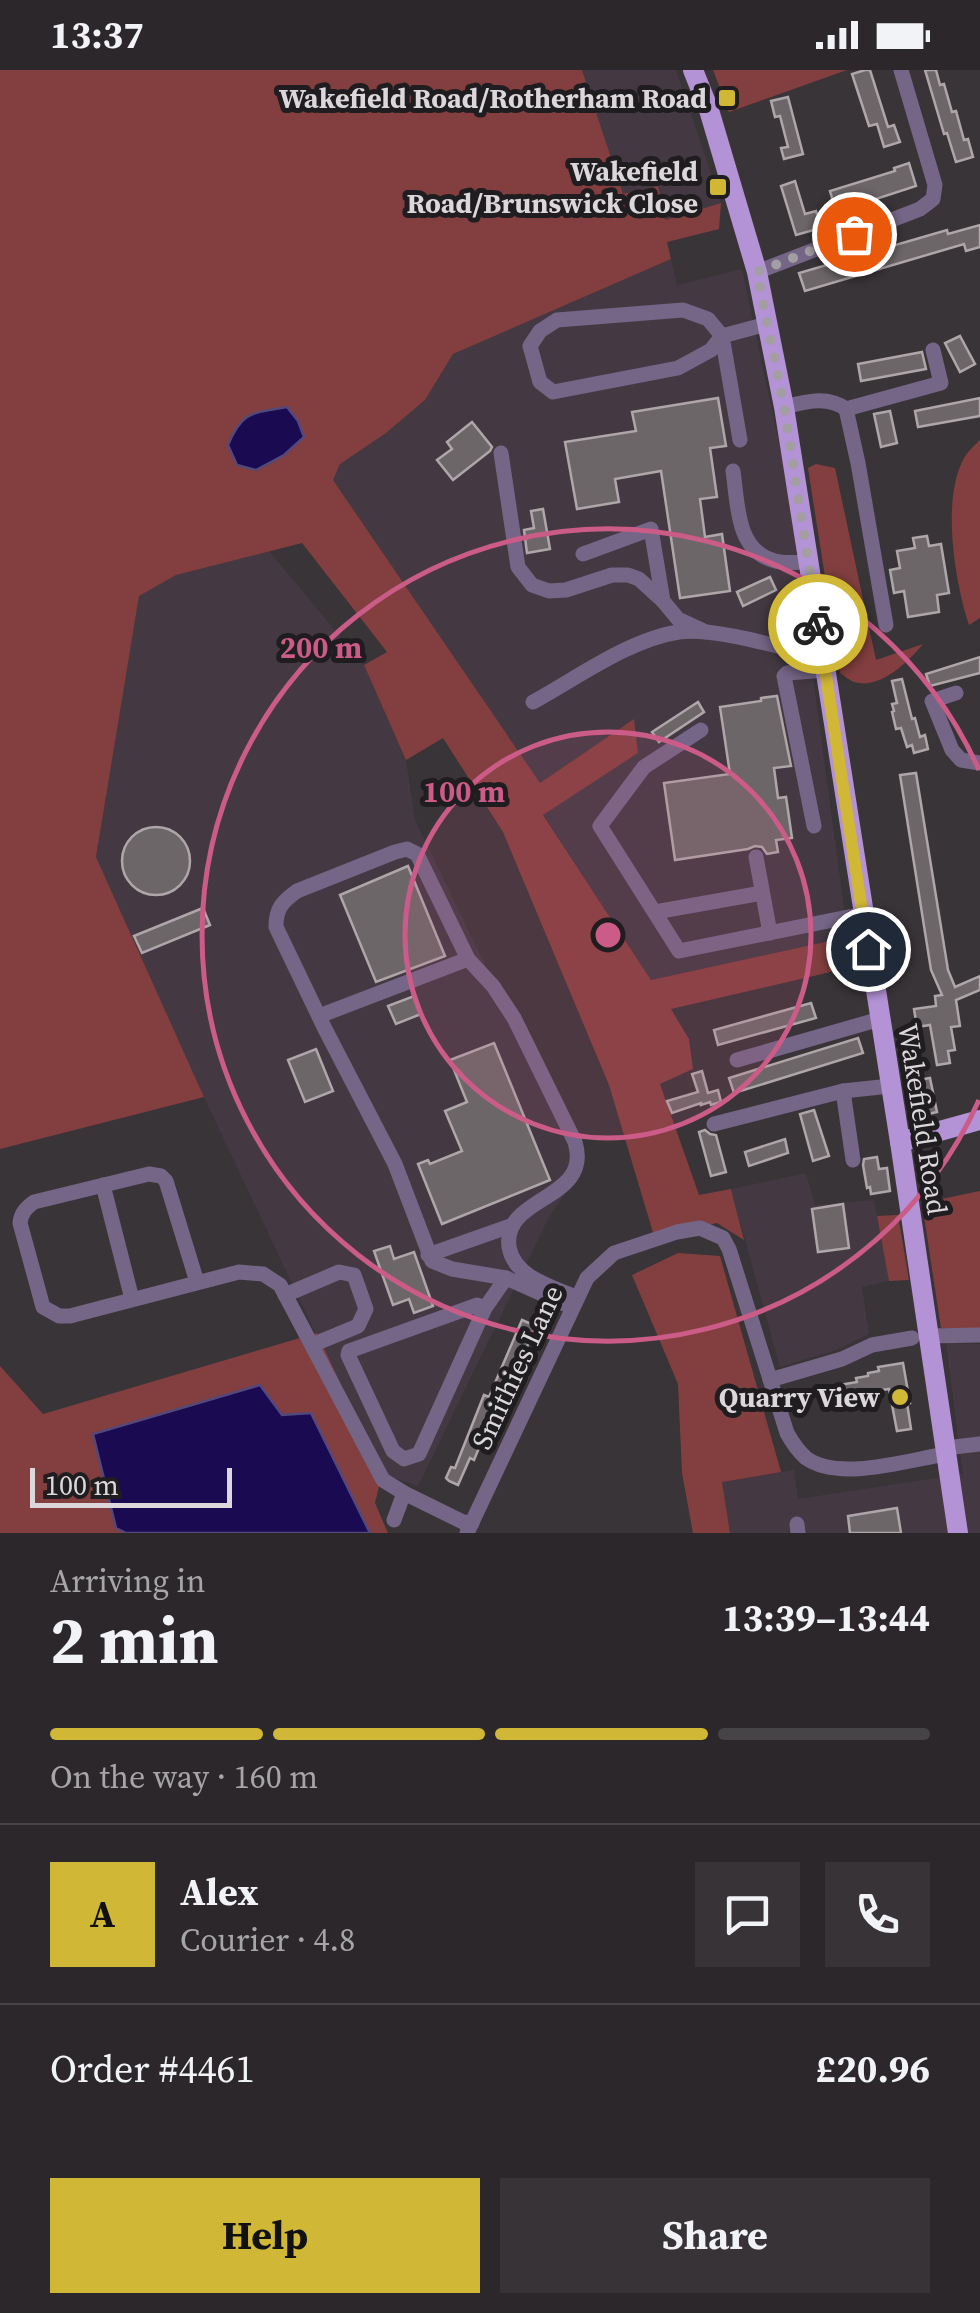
<!DOCTYPE html>
<meta charset="utf-8">
<style>
body{margin:0;font-family:"Source Serif 4",serif;background:#373336;color:#f1f3f6;height:100vh;display:flex;flex-direction:column;font-size:38px;white-space:nowrap}
*{box-sizing:border-box;margin:0}
p{font-size:32px;color:#a6a5a8}
.icon{flex:none;width:55px;height:55px;fill:none;stroke:currentColor;stroke-width:2;stroke-linecap:round;stroke-linejoin:round}
.map{position:relative;height:1463px;overflow:hidden}
.sheet{display:flex;flex-direction:column;background:#2b272a;flex:1}
.sheet>*{flex:none}
.scale{position:absolute;left:30px;bottom:25px;width:202px;box-sizing:border-box;padding-left:10px;border:5px solid #dbd7da;border-top:0;font-size:28px;line-height:35px;white-space:nowrap;color:#dbd7da;-webkit-text-stroke:8px #1f1d1f;paint-order:stroke}
.pin{position:absolute;display:grid;place-items:center;width:85px;height:85px;color:#fff;margin:-42px;border:5px solid #fff;border-radius:50%;box-shadow:0 2px 10px #0007}
.courier{position:absolute;display:grid;place-items:center;width:100px;height:100px;margin:-50px;border:8px solid #d0b736;border-radius:50%;background:#fff;color:#222;box-shadow:0 2px 12px #0007}
.overview em{font-style:normal;font-weight:700}
.overview div{display:flex;flex-direction:column-reverse}
.overview{display:flex;align-items:center;justify-content:space-between;height:170px;padding:0 50px}
h1{font-size:65px;font-weight:700;line-height:75px}
.bar{display:grid;grid-template-columns:repeat(4,1fr);gap:15px 10px;align-content:center;height:120px;padding:0 50px}
.bar i{height:12px;border-radius:8px;background:#474447}
.bar .on{background:#d0b736}
.bar p{grid-column:span 4}
.line{display:flex;align-items:center;gap:25px;padding:0 50px;border-top:2px solid #474447}
.line div{flex:1}
.round{display:grid;place-items:center;flex:none;width:105px;height:105px;border-radius:0px;background:#373336}
.button{display:flex;gap:20px;margin-top:auto;padding:20px 50px}
.button a{flex:1;height:115px;border-radius:0px;background:#d0b736;color:#111;font-size:40px;font-weight:700;line-height:115px;text-align:center}
.button a+a{background:#373336;color:#f1f3f6}
.status{display:flex;justify-content:space-between;align-items:center;height:70px;padding:0 50px;background:#2b272a;direction:ltr}
.status svg{height:28px;fill:currentColor}
.map>svg:first-child{display:block}
.built{fill:#443942}
.green{fill:#833f3f}
.water{fill:#190a52;stroke:#53487b;stroke-width:2.5}
.building{fill:#6d6668;stroke:#aea6a8;stroke-width:2.5}
.lines{fill:none;stroke-linecap:round;stroke-linejoin:round}
.minor{stroke:#756586;stroke-width:15}
.major{stroke:#b392d5;stroke-width:20}
.done{stroke:#a29ea1;stroke-width:10;stroke-dasharray:0 18}
.route{stroke:#d0b736;stroke-width:12}
.ring{fill:none;stroke:#cb5b87;stroke-width:5}
.poi-dot{fill:#d0b736;stroke:#1f1d1f;stroke-width:4}
.labels{text-anchor:middle;stroke-width:10;stroke-linejoin:round;paint-order:stroke}
.poi-label{font-size:28px;font-weight:bold;fill:#dbd7da;stroke:#1f1d1f;text-anchor:end}
.street-label{font-size:28px;fill:#dbd7da;stroke:#1f1d1f}
.centre{fill:#cb5b87;stroke:#1f1d1f;stroke-width:5}
.ring-label{font-size:30px;text-anchor:middle;font-weight:bold;fill:#cb5b87;stroke:#1f1d1f;stroke-width:10;stroke-linejoin:round;paint-order:stroke}
</style>
<div class="status"><b>13:37</b><svg viewBox="0 0 49 12"><path d="M0 12V9h3v3zM5 12V6h3v6zM10 12V3h3v9zM15 12V0h3v12zM26 1h20v11H26zM47 4h2v5h-2z"/></svg></div>
<div class="map">
<svg width="980" height="1463" viewBox="0 0 980 1463">
<rect width="100%" height="100%" fill="#393438"/>
<g class="built">
<path d="M582,0h94l45,133 -56,17 -42,-25z"/>
<path d="M671,189l6,26 65,-16 44,208 62,460 -197,43 -108,-166 95,-61 -5,-33 -93,63 -207,-303 6,-16 47,-31 39,-33 28,-46z"/>
<path d="M269,481l95,114 42,95 9,60 168,346 -35,53 -130,267 -36,-12 -178,-377 -108,-240 43,-262 37,-20z"/>
<path d="M806,1103l9,32 59,-5 15,81 -27,6 7,47 -33,16 -56,17 -49,-178z"/>
<path d="M946,1273l34,1v189h-250l-9,-51 73,-12 4,29 165,-25z"/>
</g>
<g class="green">
<path d="M0,0h582l41,124 35,-8 7,34 56,-17 -2,26 -52,13 4,17 -218,95 -28,46 -39,33 -46,31 -7,16 207,303 94,-64 4,34 -95,62 108,165 197,-43 4,30 -181,42 18,30 4,30 -33,15 39,111 32,-6 13,51 -27,-17 -63,13 -45,-151 -106,-253 -60,-94 -37,22 -42,-95 23,-13 -85,-109 -126,32 -37,21 -43,261 108,240 -204,52z"/>
<path d="M713,0h134l-118,42z"/>
<path d="M980,370v178l-11,7c-14,-43 -28,-125 -5,-167 4,-7 10,-12 16,-18z"/>
<path d="M816,394l19,4 41,192 47,-16c-15,18 -43,46 -69,38 -1,0 -13,-8 -14,-9l-32,-205z"/>
<path d="M980,1121v138l-39,-1 -19,-125z"/>
<path d="M898,1145l11,65 -20,1 -12,-65z"/>
<path d="M678,1183l42,3 61,216 -59,10 8,51h-37l-11,-60 -4,-89 -46,-109z"/>
<path d="M317,1263l65,141 -7,29 13,30h-18l-59,-120 -195,115 10,5h-126v-167l43,48z"/>
</g>
<g class="water">
<path d="M287,337l11,14 6,16 -20,18 -28,15 -19,-5 -9,-20c14,-34 25,-32 59,-38z"/>
<path d="M260,1315l22,30 29,-2 59,120h-244l-10,-5 -23,-94z"/>
</g>
<g class="building">
<path d="M865,0h5l18,57 6,-2 6,17 -16,5 -7,-23 -8,2 -17,-52z"/>
<path d="M925,0h11l4,15 4,-1 8,28 4,-1 8,29 4,-1 5,18 -17,5 -9,-29 -3,1z"/>
<path d="M788,27l15,57 -19,5 -3,-11 7,-1 -8,-31 -5,1 -4,-16z"/>
<path d="M909,93l7,23 -46,15 -1,-3 -34,10 -5,-17 65,-20 -1,-3z"/>
<path d="M795,111l10,33 11,-3 5,17 -25,7 -15,-49z"/>
<path d="M980,155v22l-14,4 -2,-7 -159,47 -6,-18 148,-43 1,4z"/>
<path d="M960,266l15,28 -15,8 -15,-29z"/>
<path d="M922,282l4,17 -65,12 -3,-17z"/>
<path d="M718,328l8,48 -16,2 7,49 -17,2 5,38 17,-3 8,57 -50,7 -19,-127 -46,8 4,23 -42,7 -12,-67 71,-11 -4,-19z"/>
<path d="M980,328v18l-62,11 -3,-16z"/>
<path d="M890,341l7,32 -16,4 -7,-33z"/>
<path d="M472,352l20,25 -2,4 -37,29 -16,-20 15,-11 -5,-7z"/>
<path d="M543,439l7,40 -23,4 -3,-23 10,-2 -3,-17z"/>
<path d="M927,466l2,10 12,-2 8,49 -12,2 2,17 -31,5 -4,-26 -10,2 -4,-23 10,-2 -3,-17 18,-3 -2,-10z"/>
<path d="M770,507l6,13 -33,16 -6,-14z"/>
<path d="M980,587v16l-50,13 -4,-12z"/>
<path d="M902,609l10,40 3,-1 5,19 5,-2 3,14 -14,4 -2,-8 -5,2 -6,-19 -5,1 -4,-17 2,-1 -2,-7 5,-1 -5,-22z"/>
<path d="M777,626l14,70 -17,2 4,30 8,-1 6,41 -16,2 2,12 -11,2 -5,-7 -7,-1 -7,3 -73,11 -11,-77 66,-9 -10,-67 41,-6v-3z"/>
<path d="M698,632l6,10 -45,30 -7,-10z"/>
<path d="M916,703l32,197 7,17 25,-11v14l-24,10 4,26 -9,1 4,23 -7,1 2,12 -13,2 -7,-40 -13,2 -3,-18 22,-3 -1,-10 7,-1 -11,-25 -31,-195z"/>
<circle cx="156" cy="791" r="34"/>
<path d="M408,796l37,90 -69,26 -36,-87z"/>
<path d="M203,838l7,17 -68,28 -8,-17z"/>
<path d="M414,926l7,18 -25,10 -8,-18z"/>
<path d="M811,933l5,15 -98,27 -4,-15z"/>
<path d="M858,968l5,15 -129,40 -5,-15z"/>
<path d="M494,973l56,137 -108,44 -24,-60 10,-4 2,4 32,-13 -17,-40 22,-9 -17,-42z"/>
<path d="M316,979l17,42 -28,11 -17,-42z"/>
<path d="M702,1001l6,22 10,-3 3,12 -10,3 -1,-3 -9,3v-2l-29,10 -5,-12 31,-9 -6,-18z"/>
<path d="M930,1008l7,34 -17,4 -7,-35z"/>
<path d="M814,1040l15,46 -16,5 -13,-47z"/>
<path d="M705,1060l5,4 6,1 10,37 -15,4 -12,-44z"/>
<path d="M785,1069l3,14 -39,13 -4,-14z"/>
<path d="M877,1087l2,12 8,-1 3,23 -19,3 -1,-7 -3,1 -4,-23 1,-6z"/>
<path d="M843,1134l6,44 -31,4 -6,-43z"/>
<path d="M390,1176l4,13 20,-7 19,54 -19,7 -5,-14 -16,6 -19,-54z"/>
<path d="M522,1250l14,6 -25,58 -5,-2 -32,78 -4,-2 -12,27 -9,-4 -3,-3 5,-11 4,1 29,-73 5,2z"/>
<path d="M903,1293l7,40h-3l4,26 -14,2 -8,-42 -48,7 -2,-11 18,-3 -1,-4 12,-2v-3l11,-2 -1,-4z"/>
<path d="M897,1438l4,25h-51l-2,-17z"/>
</g>
<g class="lines">
<g class="minor">
<path d="M757,202l163,-63 13,-10 2,-14 -34,-115"/>
<path d="M784,337c21,-5 43,-12 62,2l95,-26 -8,-33"/>
<path d="M846,339l12,54 28,162"/>
<path d="M740,370l-18,-104 -14,-17 -25,-9 -126,10 -17,11 -10,15 10,36 13,10 125,-24 33,-18 11,-14 45,-12"/>
<path d="M501,383l17,114 14,18 17,6 17,-1 46,-15h16l11,4 24,22 15,18 28,13"/>
<path d="M733,401c5,34 3,80 42,90 11,3 23,1 33,1"/>
<path d="M583,484l68,-25 12,72"/>
<path d="M956,623l-24,8 20,49 9,10 19,3"/>
<path d="M533,632c44,-24 97,-63 146,-70 36,-5 107,17 145,26"/>
<path d="M701,660l-57,37 -44,59 79,125 184,-37"/>
<path d="M814,756l-30,-150 3,-3 39,-3"/>
<path d="M756,787l14,76"/>
<path d="M655,842l107,-19"/>
<path d="M319,946l149,-57"/>
<path d="M737,990l143,-41"/>
<path d="M843,1021l10,69"/>
<path d="M714,1054l129,-33 47,-5"/>
<path d="M103,1115l29,114"/>
<path d="M428,1185l82,-29"/>
<path d="M197,1212l-31,-101 -5,-5 -12,-2 -115,28c-8,6 -13,11 -14,21l23,84 16,9h11l169,-44 24,2 17,11 103,195 21,13 59,29 9,1"/>
<path d="M285,1225l54,-23 15,3 12,34 -8,17 -46,19"/>
<path d="M571,1237l-65,-29 -54,-9 -20,-8 -37,-97 -70,-135 -49,-102c0,-19 6,-25 21,-36l98,-39 12,-3 10,5 51,105 25,27 21,32 61,124c18,59 -73,53 -66,105 5,30 43,40 67,50"/>
<path d="M485,1238l-8,-3 -128,46 -1,4 45,96 11,8 15,-5 66,-146 21,-30"/>
<path d="M928,1266l52,-1"/>
<path d="M770,1310l72,-21 30,-14 40,-7"/>
<path d="M945,1378l35,-4"/>
<path d="M394,1450l10,-27"/>
<path d="M797,1454l1,9"/>
<path d="M467,1463l120,-255 27,-25 63,-21 23,-4 23,10 6,11 58,184c5,9 11,18 19,25 33,24 102,2 140,-4"/>
</g>
<g class="major">
<path d="M693,0l16,40 48,162 27,135 116,735 58,391"/>
<path d="M900,1072l80,-22"/>
</g>
</g>
<g class="lines">
<path class="done" d="M818,554l-34,-217 -27,-135 97,-38"/>
<path class="route" d="M818,554l50,325"/>
</g>
<circle cx="608" cy="865" r="203" fill="#cb5b87" fill-opacity=".12"/>
<g class="ring">
<circle cx="608" cy="865" r="203"/>
<path d="M979 1030A406 406 0 1 1 979 700"/>
</g>
<g class="poi-dot">
<rect x="717" y="18" width="20" height="20" rx="5"/>
<rect x="708" y="107" width="20" height="20" rx="5"/>
<circle cx="900" cy="1327" r="10"/>
</g>
<g class="labels">
<g class="poi-label">
<text x="707" y="38">Wakefield Road/Rotherham Road</text>
<text x="698" y="111">Wakefield<tspan x="698" dy="32">Road/Brunswick Close</tspan></text>
<text x="880" y="1337">Quarry View</text>
</g>
<g class="street-label">
<text transform="translate(923 1049) rotate(81)" y="10">Wakefield Road</text>
<text transform="translate(517 1297) rotate(-65)" y="10">Smithies Lane</text>
</g>
</g>
<circle cx="608" cy="865" r="15" class="centre"/>
<g class="ring-label">
<text x="321" y="588">200 m</text>
<text x="464" y="732">100 m</text>
</g>
</svg>
<div class="scale">100 m</div>
<div class="pin" style="left:854px;top:164px;background:#ea580c"><svg class="icon" aria-label="bag" viewBox="0 0 24 24"><path d="M5 8h14l-1 12H6zM9 8a3 3 0 0 1 6 0"/></svg></div>
<div class="pin" style="left:868px;top:879px;background:#1f2937"><svg class="icon" aria-label="home" viewBox="0 0 24 24"><path d="M3 11l9-7 9 7M6 9v11h12V9"/></svg></div>
<div class="courier" style="left:818px;top:554px"><svg class="icon" aria-label="bike" viewBox="0 0 24 24"><circle cx="6" cy="16" r="4"/><circle cx="18" cy="16" r="4"/><path d="M6 16l4-8h5l3 8M10 8l3 8H6M13 5h3"/></svg></div>
</div>
<section class="sheet">
<div class="overview"><div><h1>2 min</h1><p>Arriving in</p></div><em>13:39–13:44</em></div>
<div class="bar"><i class="on"></i><i class="on"></i><i class="on"></i><i></i><p>On the way · 160 m</p></div>
<div class="line" style="height:180px"><b class="round" style="background:#d0b736;color:#111">A</b><div><b>Alex</b><p>Courier · 4.8</p></div><a class="round"><svg class="icon" aria-label="chat" viewBox="0 0 24 24"><path d="M4 5h16v11H9l-5 4z"/></svg></a><a class="round"><svg class="icon" aria-label="phone" viewBox="0 0 24 24"><path d="M5 4h4l2 5-3 2q2 4 5 5l2-3 5 2v4C11 20 4 13 5 4z"/></svg></a></div>
<div class="line" style="height:130px"><div>Order #4461</div><b>£20.96</b></div>
<div class="button"><a>Help</a><a>Share</a></div>
</section>
